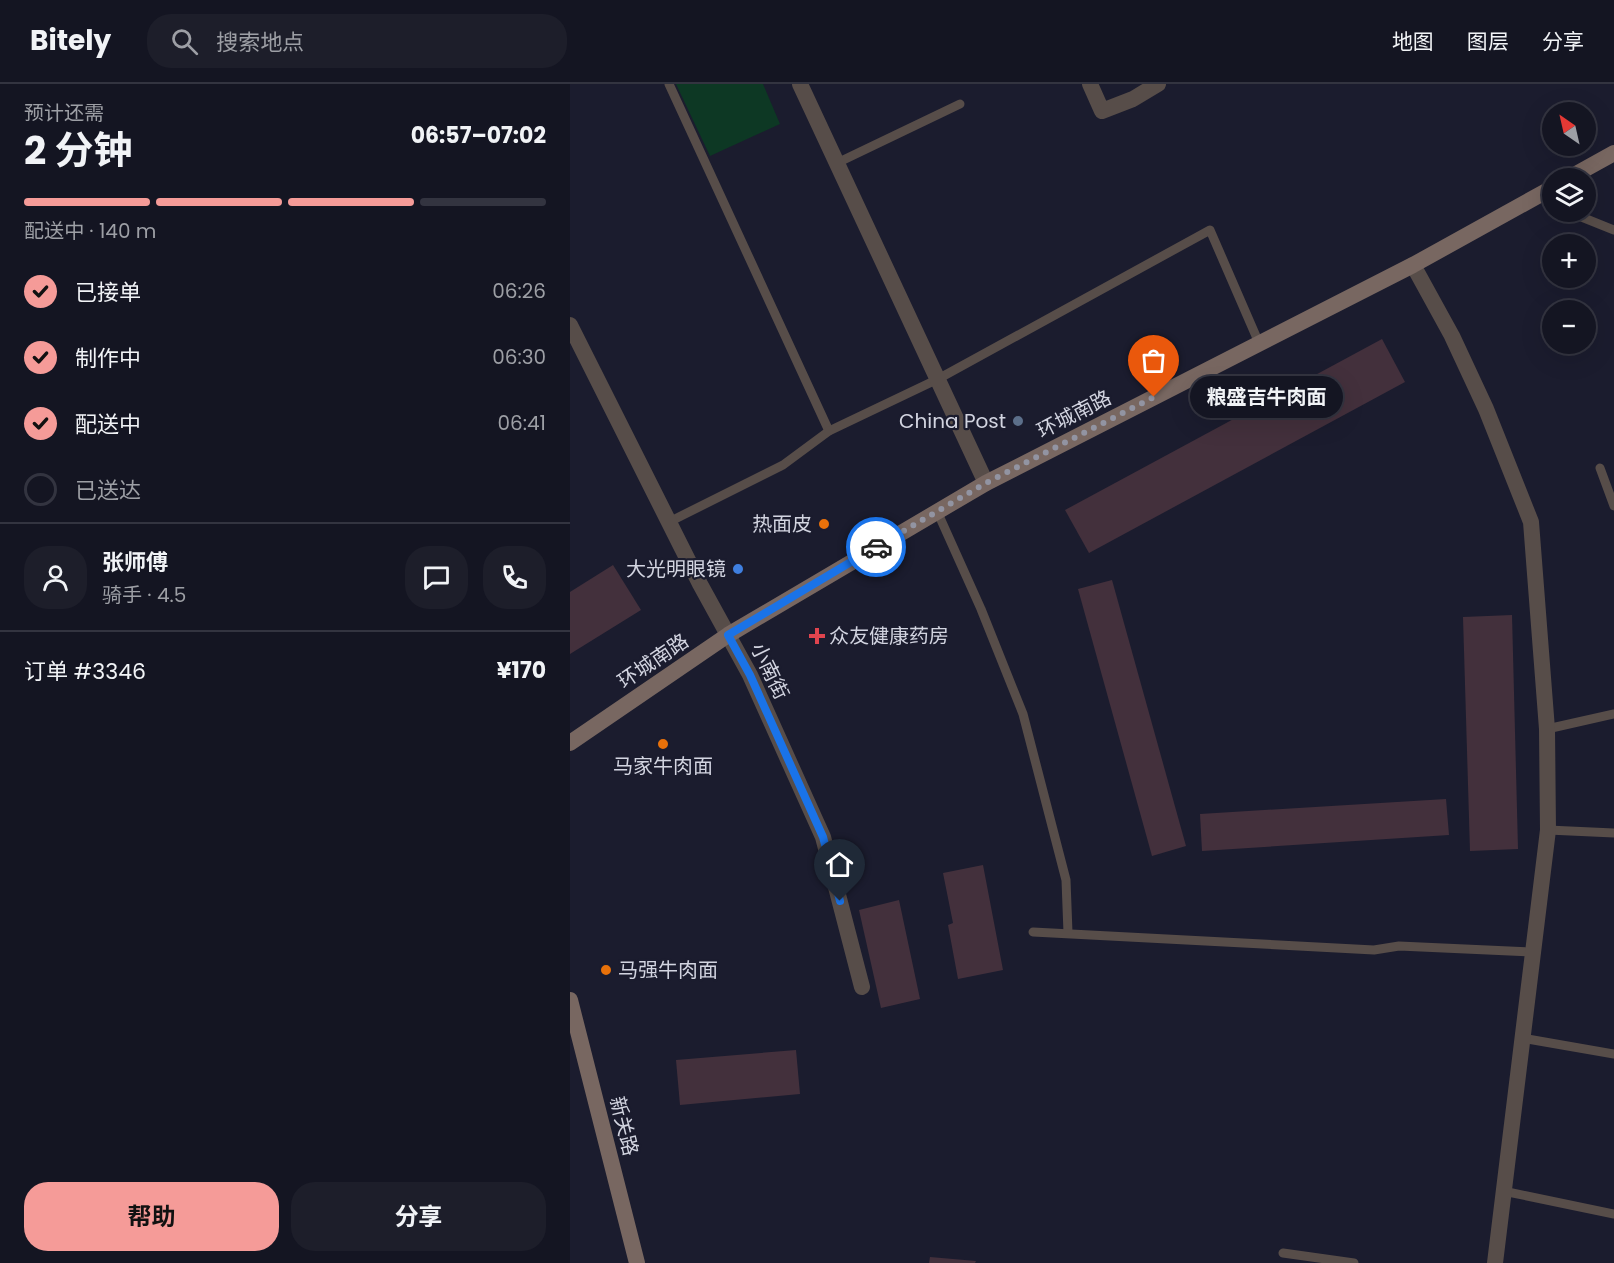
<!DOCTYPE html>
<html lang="zh">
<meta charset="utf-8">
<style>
body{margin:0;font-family:Poppins,"Noto Sans SC",sans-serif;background:#1d1e2a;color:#f1f3f6;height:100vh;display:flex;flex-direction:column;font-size:22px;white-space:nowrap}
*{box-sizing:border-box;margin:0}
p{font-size:20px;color:#9d9fa5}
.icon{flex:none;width:33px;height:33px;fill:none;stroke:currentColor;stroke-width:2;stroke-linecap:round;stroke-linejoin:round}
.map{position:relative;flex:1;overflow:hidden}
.side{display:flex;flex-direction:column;background:#141522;width:570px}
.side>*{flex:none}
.needle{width:39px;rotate:326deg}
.controls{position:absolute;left:972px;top:18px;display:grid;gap:12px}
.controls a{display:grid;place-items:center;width:54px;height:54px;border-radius:50%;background:#141522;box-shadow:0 6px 24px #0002,0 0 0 2px #333440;font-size:30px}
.pin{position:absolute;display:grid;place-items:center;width:51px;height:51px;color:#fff;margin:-62px -26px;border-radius:50% 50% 50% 0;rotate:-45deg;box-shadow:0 0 6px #0007}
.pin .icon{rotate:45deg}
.courier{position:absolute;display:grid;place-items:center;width:60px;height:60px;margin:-30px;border:4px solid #1a73e8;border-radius:50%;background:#fff;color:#222;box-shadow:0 2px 8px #0007}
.bubble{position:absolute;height:42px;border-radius:21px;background:#141522;box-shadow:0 6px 24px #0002,0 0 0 2px #333440;font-size:20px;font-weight:700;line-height:42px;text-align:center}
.head em{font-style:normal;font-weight:700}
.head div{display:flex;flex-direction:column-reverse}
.head{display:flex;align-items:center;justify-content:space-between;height:102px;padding:0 24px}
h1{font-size:39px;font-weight:700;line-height:45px}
.bar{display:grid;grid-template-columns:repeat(4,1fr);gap:9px 6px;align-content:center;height:72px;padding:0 24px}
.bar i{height:8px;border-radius:4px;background:#333440}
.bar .current{background:#f59b98}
.bar p{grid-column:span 4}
.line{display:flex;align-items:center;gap:15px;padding:0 24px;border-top:2px solid #333440}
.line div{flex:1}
.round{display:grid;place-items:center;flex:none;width:63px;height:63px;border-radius:24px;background:#1d1e2a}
ol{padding:0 24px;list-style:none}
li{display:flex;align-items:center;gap:18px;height:66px}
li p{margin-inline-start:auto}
li .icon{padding:6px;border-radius:50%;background:#f59b98;color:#111;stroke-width:4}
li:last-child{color:#9d9fa5}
li i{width:33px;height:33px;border:3px solid #333440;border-radius:50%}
.action{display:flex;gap:12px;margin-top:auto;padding:12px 24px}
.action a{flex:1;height:69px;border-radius:24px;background:#f59b98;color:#111;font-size:24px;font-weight:700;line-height:69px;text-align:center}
.action a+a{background:#1d1e2a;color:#f1f3f6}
header{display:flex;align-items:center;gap:36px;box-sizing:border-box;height:84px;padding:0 30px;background:#141522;border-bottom:2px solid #333440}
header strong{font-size:28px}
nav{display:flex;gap:33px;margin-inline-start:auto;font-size:21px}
.search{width:420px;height:54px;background:#1d1e2a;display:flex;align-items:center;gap:15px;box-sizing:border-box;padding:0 21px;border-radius:24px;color:#9d9fa5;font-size:22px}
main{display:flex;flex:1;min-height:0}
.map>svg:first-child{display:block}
.green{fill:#0d3824}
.building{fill:#43303c}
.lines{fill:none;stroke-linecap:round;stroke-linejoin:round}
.service{stroke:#574d49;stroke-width:9}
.minor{stroke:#574d49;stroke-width:16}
.secondary{stroke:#786761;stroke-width:16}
.done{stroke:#9294a2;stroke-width:6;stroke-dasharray:0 10.8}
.route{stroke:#1a73e8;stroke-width:8}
.service-dot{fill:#5c6f8a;stroke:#1b1c2e;stroke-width:2}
.food-dot{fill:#e8710a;stroke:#1b1c2e;stroke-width:2}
.shop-dot{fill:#3f7fe0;stroke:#1b1c2e;stroke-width:2}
.health-dot{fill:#e0444e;stroke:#1b1c2e;stroke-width:2}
.labels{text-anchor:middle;stroke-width:4.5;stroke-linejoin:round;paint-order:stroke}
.street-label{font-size:20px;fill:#d2d4e0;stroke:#1b1c2e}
.poi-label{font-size:20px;fill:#d2d4e0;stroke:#1b1c2e;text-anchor:end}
</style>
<header>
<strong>Bitely</strong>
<div class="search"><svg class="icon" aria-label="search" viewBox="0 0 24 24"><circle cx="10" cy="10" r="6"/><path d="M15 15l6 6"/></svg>搜索地点</div>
<nav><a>地图</a><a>图层</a><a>分享</a></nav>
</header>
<main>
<section class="side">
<div class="head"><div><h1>2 分钟</h1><p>预计还需</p></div><em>06:57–07:02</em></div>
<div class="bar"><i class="current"></i><i class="current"></i><i class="current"></i><i></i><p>配送中 · 140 m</p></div>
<ol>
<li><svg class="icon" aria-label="check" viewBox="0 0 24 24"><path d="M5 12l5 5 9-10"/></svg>已接单<p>06:26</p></li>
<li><svg class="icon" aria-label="check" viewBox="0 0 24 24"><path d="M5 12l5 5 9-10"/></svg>制作中<p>06:30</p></li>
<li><svg class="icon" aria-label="check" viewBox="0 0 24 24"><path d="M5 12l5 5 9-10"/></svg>配送中<p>06:41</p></li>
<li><i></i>已送达</li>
</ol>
<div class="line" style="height:108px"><a class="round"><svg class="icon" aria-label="person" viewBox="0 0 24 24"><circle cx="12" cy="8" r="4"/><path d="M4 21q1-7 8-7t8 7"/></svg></a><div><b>张师傅</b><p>骑手 · 4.5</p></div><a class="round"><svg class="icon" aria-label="chat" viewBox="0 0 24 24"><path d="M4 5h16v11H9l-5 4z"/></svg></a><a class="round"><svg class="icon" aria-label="phone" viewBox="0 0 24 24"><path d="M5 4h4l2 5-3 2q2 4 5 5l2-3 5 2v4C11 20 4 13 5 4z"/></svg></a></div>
<div class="line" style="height:78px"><div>订单 #3346</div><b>¥170</b></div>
<div class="action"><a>帮助</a><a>分享</a></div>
</section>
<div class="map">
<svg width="1044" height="1179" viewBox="0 0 1044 1179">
<rect width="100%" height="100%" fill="#1b1c2e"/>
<path class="green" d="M106,0h87l17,40 -70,32z"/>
<g class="building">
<path d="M812,255l23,43 -316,171 -24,-43z"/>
<path d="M43,481l28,45 -71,44v-62z"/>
<path d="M542,496l74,266 -34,10 -74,-267z"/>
<path d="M942,531l6,234 -48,2 -7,-234z"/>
<path d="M876,715l3,36 -247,16 -2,-37z"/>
<path d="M413,781l20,105 -45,9 -10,-54 5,-2 -10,-50z"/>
<path d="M329,816l21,99 -39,9 -22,-98z"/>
<path d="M226,966l4,44 -120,11 -4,-45z"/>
<path d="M360,1173l46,4 -1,2h-46z"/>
</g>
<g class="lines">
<g class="service">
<path d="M99,0l160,347"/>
<path d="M267,79l123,-59"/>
<path d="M999,128l45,18"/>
<path d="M1030,384l14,38"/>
<path d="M367,427l44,98 42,105 43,166 2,53"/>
<path d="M99,438l114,-57 46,-34 109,-52 272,-149 49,113"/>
<path d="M977,645l67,-15"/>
<path d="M978,746l66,3"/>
<path d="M463,848l341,18 25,-4 133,6"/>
<path d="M952,954l92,16"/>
<path d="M933,1107l111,23"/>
<path d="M713,1169l71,10"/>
</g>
<g class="minor">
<path d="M230,0l186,399"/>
<path d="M520,0l12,27 31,-12 25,-15"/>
<path d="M843,181l39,71 34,73 45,113 16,207 1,101 -53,433"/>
<path d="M0,241l130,259 50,91 73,162 39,150"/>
</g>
<g class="secondary">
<path d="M999,94l45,-25"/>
<path d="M0,659l158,-108 258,-152 427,-218 139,-77"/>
<path d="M0,916l67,263"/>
</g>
</g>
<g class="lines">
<path class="done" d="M306,463l110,-64 168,-86"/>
<path class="route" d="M270,817l-17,-64 -73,-162 -22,-40 148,-88"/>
</g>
<circle class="service-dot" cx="448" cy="337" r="6"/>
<g class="food-dot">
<circle cx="254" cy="440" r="6"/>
<circle cx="93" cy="660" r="6"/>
<circle cx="36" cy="886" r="6"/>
</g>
<circle class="shop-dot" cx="168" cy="485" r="6"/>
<path class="health-dot" d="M244 543h6v6h6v6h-6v6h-6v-6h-6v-6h6z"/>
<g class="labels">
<g class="street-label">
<text transform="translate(504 330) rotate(-27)" y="7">环城南路</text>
<text transform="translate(83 577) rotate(-34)" y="7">环城南路</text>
<text transform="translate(200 587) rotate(64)" y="7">小南街</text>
<text transform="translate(54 1042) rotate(76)" y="7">新关路</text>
</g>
<g class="poi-label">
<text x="436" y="344">China Post</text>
<text x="242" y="447">热面皮</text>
<text x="156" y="492">大光明眼镜</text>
<text x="259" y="559" text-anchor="start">众友健康药房</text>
<text x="93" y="689" text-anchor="middle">马家牛肉面</text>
<text x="48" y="893" text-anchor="start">马强牛肉面</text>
</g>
</g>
</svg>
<div class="controls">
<a><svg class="needle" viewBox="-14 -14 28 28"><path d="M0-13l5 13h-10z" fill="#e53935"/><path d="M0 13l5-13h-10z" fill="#9d9fa5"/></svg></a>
<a><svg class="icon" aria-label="layers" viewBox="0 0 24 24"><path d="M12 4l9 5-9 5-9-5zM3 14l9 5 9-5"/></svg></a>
<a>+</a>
<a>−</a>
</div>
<div class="pin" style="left:584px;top:313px;background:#ea580c"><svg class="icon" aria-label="bag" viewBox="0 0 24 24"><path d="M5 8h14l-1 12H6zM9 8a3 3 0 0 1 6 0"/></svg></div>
<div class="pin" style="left:270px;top:817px;background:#1f2937"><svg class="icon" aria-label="home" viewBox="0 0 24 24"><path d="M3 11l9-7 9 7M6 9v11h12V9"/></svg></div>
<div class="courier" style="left:306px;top:463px"><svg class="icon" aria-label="car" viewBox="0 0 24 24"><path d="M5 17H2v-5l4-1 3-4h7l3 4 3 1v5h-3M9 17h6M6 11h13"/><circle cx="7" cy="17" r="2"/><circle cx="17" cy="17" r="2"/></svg></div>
<div class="bubble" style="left:620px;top:292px;width:153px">粮盛吉牛肉面</div>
</div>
</main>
